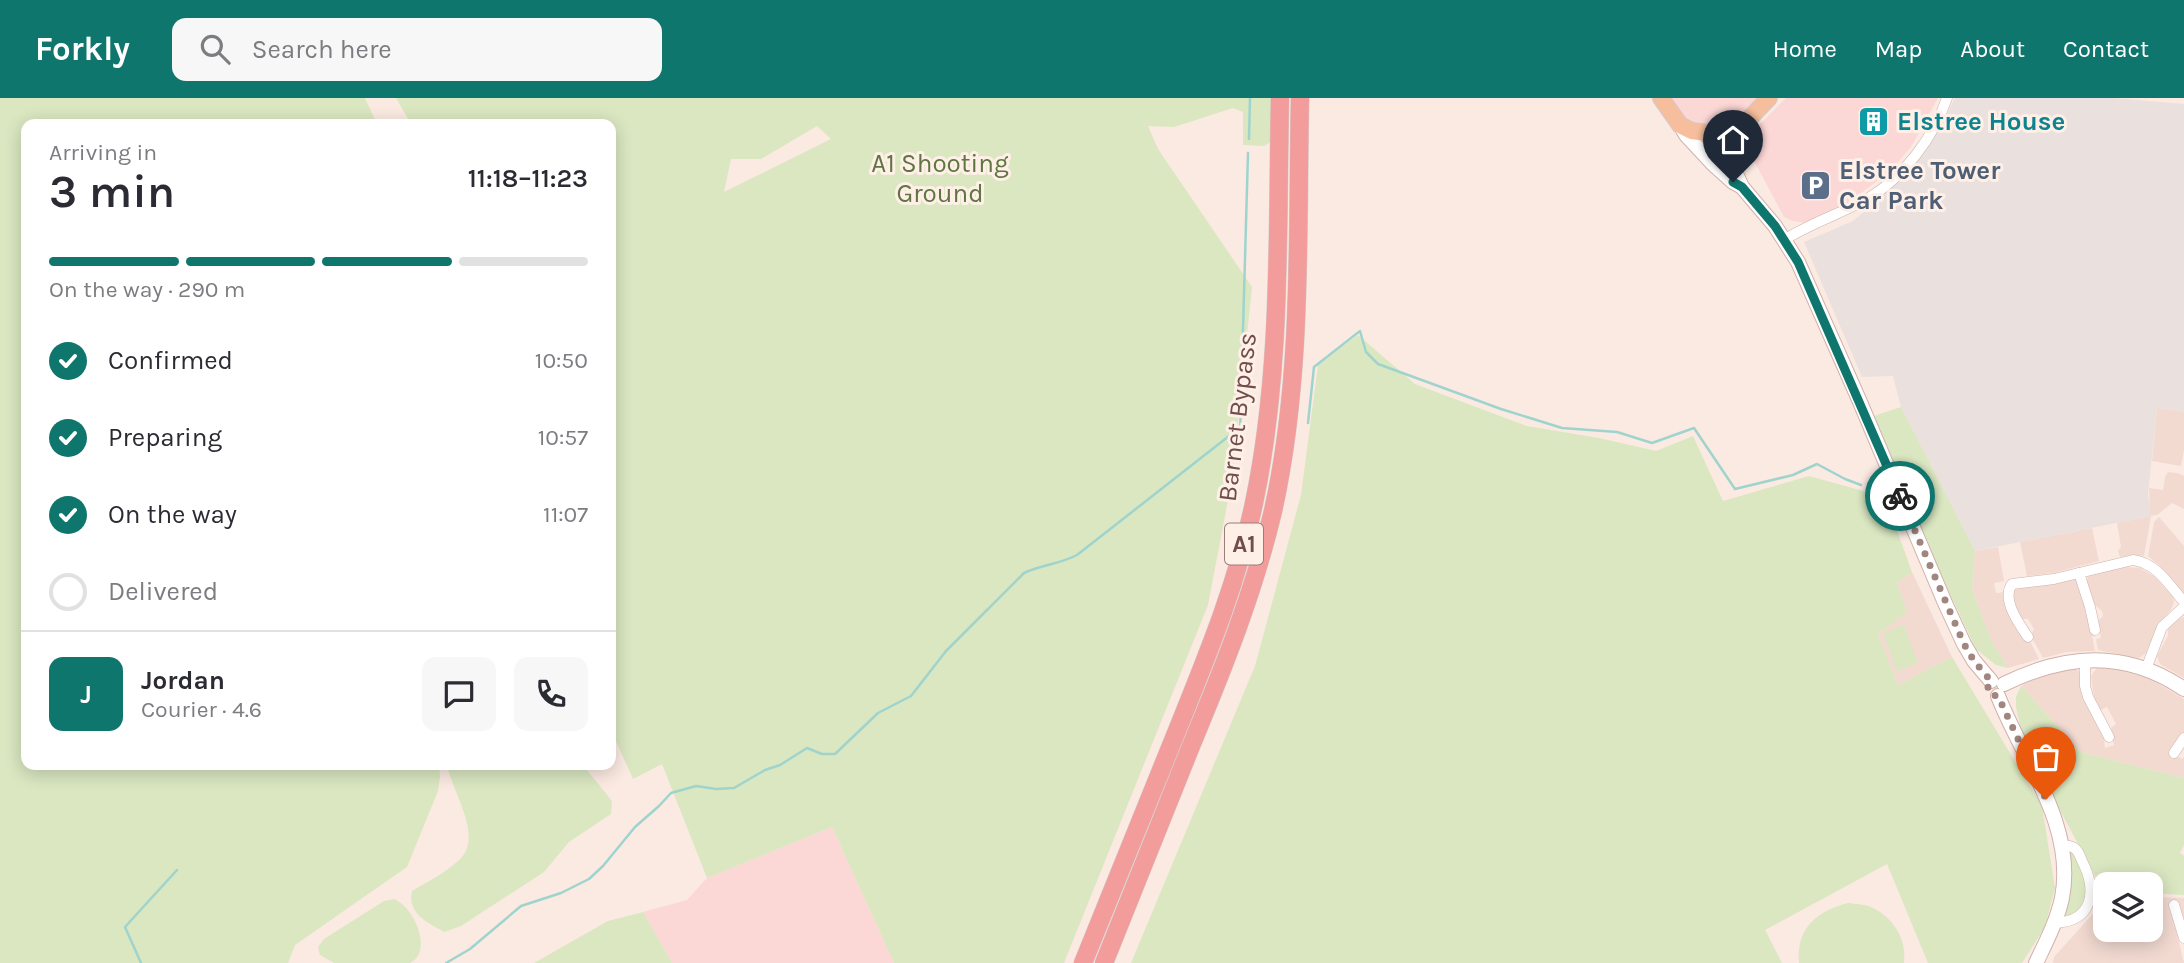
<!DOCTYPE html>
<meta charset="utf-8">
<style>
body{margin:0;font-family:Karla,sans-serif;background:#f7f7f7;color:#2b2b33;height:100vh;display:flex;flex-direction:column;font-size:26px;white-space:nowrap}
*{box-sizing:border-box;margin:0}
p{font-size:23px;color:#7c7c81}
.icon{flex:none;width:38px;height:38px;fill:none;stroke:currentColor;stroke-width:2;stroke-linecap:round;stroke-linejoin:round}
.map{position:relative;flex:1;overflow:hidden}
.details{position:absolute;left:21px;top:21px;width:595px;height:651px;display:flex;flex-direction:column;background:#fff;border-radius:14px;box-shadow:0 4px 18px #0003}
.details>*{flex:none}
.fabs{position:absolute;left:2093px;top:774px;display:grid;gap:14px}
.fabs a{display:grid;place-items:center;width:70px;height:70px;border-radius:14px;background:#fff;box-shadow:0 4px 18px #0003;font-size:35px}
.pin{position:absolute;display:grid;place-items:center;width:60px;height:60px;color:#fff;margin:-72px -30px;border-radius:50% 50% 50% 0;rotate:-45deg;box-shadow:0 0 7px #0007}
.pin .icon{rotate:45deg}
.courier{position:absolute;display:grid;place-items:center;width:70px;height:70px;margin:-35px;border:5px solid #0f766e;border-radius:50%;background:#fff;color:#222;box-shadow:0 2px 9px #0007}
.overview em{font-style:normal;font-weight:600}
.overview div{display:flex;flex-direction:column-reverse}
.overview{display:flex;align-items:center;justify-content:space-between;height:119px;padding:0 28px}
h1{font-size:46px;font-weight:600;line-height:52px}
.bar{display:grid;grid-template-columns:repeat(4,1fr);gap:10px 7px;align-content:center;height:84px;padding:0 28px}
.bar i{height:9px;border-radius:5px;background:#e1e1e2}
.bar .on{background:#0f766e}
.bar p{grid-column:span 4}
.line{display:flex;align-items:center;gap:18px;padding:0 28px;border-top:2px solid #e1e1e2}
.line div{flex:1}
.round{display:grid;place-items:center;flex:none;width:74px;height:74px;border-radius:14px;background:#f7f7f7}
ol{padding:0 28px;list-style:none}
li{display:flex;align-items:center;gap:21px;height:77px}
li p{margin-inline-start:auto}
li .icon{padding:7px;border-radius:50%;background:#0f766e;color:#fff;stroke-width:4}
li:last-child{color:#7c7c81}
li i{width:38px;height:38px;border:4px solid #e1e1e2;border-radius:50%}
header{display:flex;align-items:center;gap:42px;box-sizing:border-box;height:98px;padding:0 35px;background:#0f766e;color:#fff}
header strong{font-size:33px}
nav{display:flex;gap:38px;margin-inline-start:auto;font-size:24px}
.search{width:490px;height:63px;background:#f7f7f7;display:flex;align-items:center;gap:18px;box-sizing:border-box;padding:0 24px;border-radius:14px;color:#7c7c81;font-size:26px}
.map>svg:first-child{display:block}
.residential{fill:#f2dad1}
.commercial{fill:#fbd7d6}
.industrial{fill:#eae0dd}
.green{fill:#dae7c1;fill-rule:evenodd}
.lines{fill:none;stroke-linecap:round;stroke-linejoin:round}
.stream{stroke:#9fd4ce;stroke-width:2.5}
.street-casing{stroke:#cdb2ac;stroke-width:11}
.secondary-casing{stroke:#d0b1aa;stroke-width:16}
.primary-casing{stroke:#d4cac9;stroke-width:18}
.highway-casing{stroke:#d4cac9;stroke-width:19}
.street{stroke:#fff;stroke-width:10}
.secondary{stroke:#fff;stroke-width:14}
.primary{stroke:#f6be9d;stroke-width:16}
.highway{stroke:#f29c9b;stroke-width:18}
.done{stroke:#a1857f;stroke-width:7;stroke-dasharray:0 12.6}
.route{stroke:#0f766e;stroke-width:9}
.labels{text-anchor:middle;stroke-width:6;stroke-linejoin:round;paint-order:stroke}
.shield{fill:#feefe7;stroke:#9b7e79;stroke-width:2}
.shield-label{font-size:24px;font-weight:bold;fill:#704e4a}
.culture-label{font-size:26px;font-weight:bold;fill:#0d838f;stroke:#feefe7;text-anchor:start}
.park-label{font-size:26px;fill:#5f7642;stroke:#feefe7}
.service-label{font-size:26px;font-weight:bold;fill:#4e5e75;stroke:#feefe7;text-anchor:start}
.street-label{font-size:26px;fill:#704e4a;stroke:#feefe7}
</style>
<header>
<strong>Forkly</strong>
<div class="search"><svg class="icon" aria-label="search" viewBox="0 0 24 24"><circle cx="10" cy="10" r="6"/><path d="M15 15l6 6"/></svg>Search here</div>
<nav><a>Home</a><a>Map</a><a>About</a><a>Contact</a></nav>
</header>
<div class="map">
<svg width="2184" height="865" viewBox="0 0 2184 865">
<rect width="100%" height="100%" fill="#fbeae2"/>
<g class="residential">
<path d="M2157,310l27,4v38l-3,16 -29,-5z"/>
<path d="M2168,374l9,1 7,3v33l-12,-6 -15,12 -6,1 -7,40 -12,-1 -12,2 -2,-6 3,-4 -4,-24 33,-7 -1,-28 14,2 2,-13z"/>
<path d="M2159,419l25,29v48l-25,-29 -11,-9 6,-34z"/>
<path d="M2092,430l7,33 -46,12 -26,3 -7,-34z"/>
<path d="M1998,449l6,34 -10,2 2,10 9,-1 34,67 -31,9 -16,-26 -20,-53 3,-38z"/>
<path d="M2126,469l14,1 15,9 18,20 1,5 -3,8 -15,18 -10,25 -7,5 -41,-8 -2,-11 5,-1 -3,-17 5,-5 -1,-5 -7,-6 -8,-23 1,-7z"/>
<path d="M1912,474l40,85 -54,28 -20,-51 28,-22 -9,-31z"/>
<path d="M2076,481l3,2 7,21 9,49 -28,1 -24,6 -12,-22 3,-7 -6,-10h-6l-4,-2 -6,-24 1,-3 21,-5z"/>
<path d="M2184,519v61l-24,-14 -3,-8 11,-20v-8l5,-6z"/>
<path d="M2072,570l7,3 4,25 21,43 1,9 9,-3 -3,-15 1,-3 4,-3 -9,-17 -6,3 -7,-12 -3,-22 6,-8 22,2 30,8 35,21v33l-14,21 12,6 2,-2v21l-103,-26 -60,-66 8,-5 17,-7z"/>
<path d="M2151,799l33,1v29l-8,3 8,33h-131l1,-6 38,-42 13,-5v19h46z"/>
</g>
<g class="commercial">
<path d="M1669,0h87l-19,20 -15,7 -14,2 -16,-4 -12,-8z"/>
<path d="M1786,0h152l-27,49 -21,24 -38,29 -46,23 -13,-2 -9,-4 -32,-60 4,-29z"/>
<path d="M832,729l62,136h-222l-29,-51 44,-12 20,-22z"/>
</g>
<path class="industrial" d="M1955,0h158l71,6v308l-27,-4 -9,86 3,22 -176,35 -74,-144 -8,-31 -31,1 -58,-135 49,-21 51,-43 36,-50z"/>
<g class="green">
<path d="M0,0h365l12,26h-351v641h413l1,12 -2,14 -31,76 -112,78 -7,18h-288z"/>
<path d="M396,0h878v42l-10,6 -21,-1v-33l-10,-4 -59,19 -26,-1 10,23 94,138 -20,192 -24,126 -144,358h-170l-62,-136 -125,51 -45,-114 -29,15 -22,-49v-606h-200zM817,28l14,13 -107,53 7,-33h30z"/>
<path d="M1358,237l57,49 112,42 72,12 57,13 37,-15 30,65 86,-25 76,21 27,75 -15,10 10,30 -29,22 20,51 54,-28 90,149 13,82 -10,39 -23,36h-94l-41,-99 -122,66 17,33h-651l124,-297 46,-171 17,-130z"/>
<path d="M1901,309l74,144 -3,38 20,53 16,26 -12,-3 -20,-16 -41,-87 -61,-146z"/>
<path d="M1904,527l14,38 -21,8 -14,-38z"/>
<path d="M2021,588l60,66 103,26v67l-4,8 4,3v39l-33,-2v-9h-46v7h-2l-67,-126 -14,-31 -6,-27v-10z"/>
<path d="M447,667h139l1,5 25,31 -1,13 -42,28 -25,30 -83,54 -17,6c-17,-10 -37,-18 -32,-41 15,-9 33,-18 46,-30 27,-23 -5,-67 -11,-96z"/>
<path d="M2070,753l4,3c4,9 13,22 14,32 2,13 -10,27 -21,32l-4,-1 4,-65z"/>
<path d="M394,801c19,7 40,52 16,64h-76l-14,-8 -2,-8 6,-8 60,-38z"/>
<path d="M1848,805c7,1 16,1 23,4 22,10 36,32 33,56h-105c-3,-35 18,-52 49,-60z"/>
<path d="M643,814l29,51h-138l74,-42z"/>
</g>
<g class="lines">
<g class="stream">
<path d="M1249,41l1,-41"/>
<path d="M1308,325l6,-56 46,-36 6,21 12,12 123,45 61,19 55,4 35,11 42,-15 41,61 58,-14 24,-11 28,15 16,6"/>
<path d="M141,865l-16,-36 52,-57"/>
<path d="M446,865l24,-14 51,-43 40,-13 28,-14 14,-13 32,-39 24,-21 12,-13 25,-7 20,3 18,-1 31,-18 15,-5 27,-17 15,6h13l43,-41 33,-17 35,-45 78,-78c17,-8 36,-9 53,-18l152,-119 11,-1 8,-282"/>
</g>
<defs>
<g id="street">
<path d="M1784,142c27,-17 56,-26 83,-41 36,-21 67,-62 80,-101"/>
<path d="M2079,475l11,34 5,23"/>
<path d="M2028,539c-9,-13 -27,-38 -16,-53l42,-5 79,-19c24,3 36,25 51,42"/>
<path d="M2085,562v26l3,11 21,40"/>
<path d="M2146,571l16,-42 22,-20"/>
<path d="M2174,655l10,-15"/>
<path d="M2174,807l10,33"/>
<path d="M2055,825c39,-2 42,-33 27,-62 -2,-5 -4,-12 -10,-14 -3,-2 -7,-1 -11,-2"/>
</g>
<g id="secondary">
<path d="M1680,27l6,10 27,29 20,18 9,5 33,39 23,36 62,140 85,201 19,41 10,17 17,20"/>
<path d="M1740,30l-13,26 15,33"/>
<path d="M2004,586c61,-30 121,-35 180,5"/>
<path d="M1998,598c25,64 78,129 64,202 -5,23 -16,44 -26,65"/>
</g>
<path id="primary" d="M1661,0l19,27 12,6 22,3 26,-6 29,-30"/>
<g id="highway">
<path d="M1083,865c30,-75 61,-150 91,-225 31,-77 63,-153 80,-235 28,-133 23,-270 26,-405"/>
<path d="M1104,865c29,-72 58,-144 87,-217 32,-77 63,-154 82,-235 30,-135 24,-276 27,-413"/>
</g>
</defs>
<use href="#street" class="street-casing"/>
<use href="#secondary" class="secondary-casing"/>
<use href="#primary" class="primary-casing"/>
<use href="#highway" class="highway-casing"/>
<use href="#street" class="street"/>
<use href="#secondary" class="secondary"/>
<use href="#primary" class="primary"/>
<use href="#highway" class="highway"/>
</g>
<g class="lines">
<path class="done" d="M1900,398l64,148 10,17 17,20 -3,5v5l4,4 6,1 48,103"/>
<path class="route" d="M1733,84l9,5 33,39 23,36 102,234"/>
</g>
<defs>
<symbol id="building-square" viewBox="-11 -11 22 22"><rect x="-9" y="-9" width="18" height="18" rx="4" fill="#0f9aa8" stroke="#feefe7"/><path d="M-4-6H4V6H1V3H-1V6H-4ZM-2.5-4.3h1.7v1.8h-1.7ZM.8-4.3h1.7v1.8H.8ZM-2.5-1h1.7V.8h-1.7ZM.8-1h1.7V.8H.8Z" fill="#fff"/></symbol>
<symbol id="parking-square" viewBox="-11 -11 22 22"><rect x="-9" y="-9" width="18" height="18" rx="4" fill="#5c6f8a" stroke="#feefe7"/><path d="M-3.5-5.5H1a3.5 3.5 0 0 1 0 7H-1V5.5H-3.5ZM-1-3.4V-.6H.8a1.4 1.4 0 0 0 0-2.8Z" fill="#fff"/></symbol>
</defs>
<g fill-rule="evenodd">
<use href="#building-square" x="1856" y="6" width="35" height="35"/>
<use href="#parking-square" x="1798" y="70" width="35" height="35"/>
</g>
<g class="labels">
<rect class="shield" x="1225" y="425.5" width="38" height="41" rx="5"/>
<g class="shield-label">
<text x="1244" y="454">A1</text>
</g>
<g class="culture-label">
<text x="1897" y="32">Elstree House</text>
</g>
<g class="park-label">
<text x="940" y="74">A1 Shooting<tspan x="940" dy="30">Ground</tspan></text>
</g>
<g class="service-label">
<text x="1839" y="81">Elstree Tower<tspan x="1839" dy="30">Car Park</tspan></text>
</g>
<g class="street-label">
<text transform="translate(1237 319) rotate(-83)" y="9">Barnet Bypass</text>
</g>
</g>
</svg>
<div class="fabs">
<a><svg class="icon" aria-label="layers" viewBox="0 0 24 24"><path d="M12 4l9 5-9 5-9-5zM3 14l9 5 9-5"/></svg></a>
</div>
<div class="pin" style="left:2046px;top:701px;background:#ea580c"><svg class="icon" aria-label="bag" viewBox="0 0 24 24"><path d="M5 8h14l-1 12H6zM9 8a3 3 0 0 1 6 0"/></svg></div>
<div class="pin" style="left:1733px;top:84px;background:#1f2937"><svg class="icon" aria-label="home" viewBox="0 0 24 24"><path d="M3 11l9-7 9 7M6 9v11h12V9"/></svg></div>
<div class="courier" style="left:1900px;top:398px"><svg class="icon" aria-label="bike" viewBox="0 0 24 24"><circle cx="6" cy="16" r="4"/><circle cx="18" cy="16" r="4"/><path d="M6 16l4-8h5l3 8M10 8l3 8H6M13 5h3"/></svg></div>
<section class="details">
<div class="overview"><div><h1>3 min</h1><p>Arriving in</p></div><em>11:18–11:23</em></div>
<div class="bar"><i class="on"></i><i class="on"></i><i class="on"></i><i></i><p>On the way · 290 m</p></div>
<ol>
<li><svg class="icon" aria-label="check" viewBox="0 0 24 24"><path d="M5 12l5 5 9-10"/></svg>Confirmed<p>10:50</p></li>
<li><svg class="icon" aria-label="check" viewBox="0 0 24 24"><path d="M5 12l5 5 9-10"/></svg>Preparing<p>10:57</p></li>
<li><svg class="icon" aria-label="check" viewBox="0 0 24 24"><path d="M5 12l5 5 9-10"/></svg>On the way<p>11:07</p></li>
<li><i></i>Delivered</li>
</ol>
<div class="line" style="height:126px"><b class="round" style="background:#0f766e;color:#fff">J</b><div><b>Jordan</b><p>Courier · 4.6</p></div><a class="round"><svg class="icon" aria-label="chat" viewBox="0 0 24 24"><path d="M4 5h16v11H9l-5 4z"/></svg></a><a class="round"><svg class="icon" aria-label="phone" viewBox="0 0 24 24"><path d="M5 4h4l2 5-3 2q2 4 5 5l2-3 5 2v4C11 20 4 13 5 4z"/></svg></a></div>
</section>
</div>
